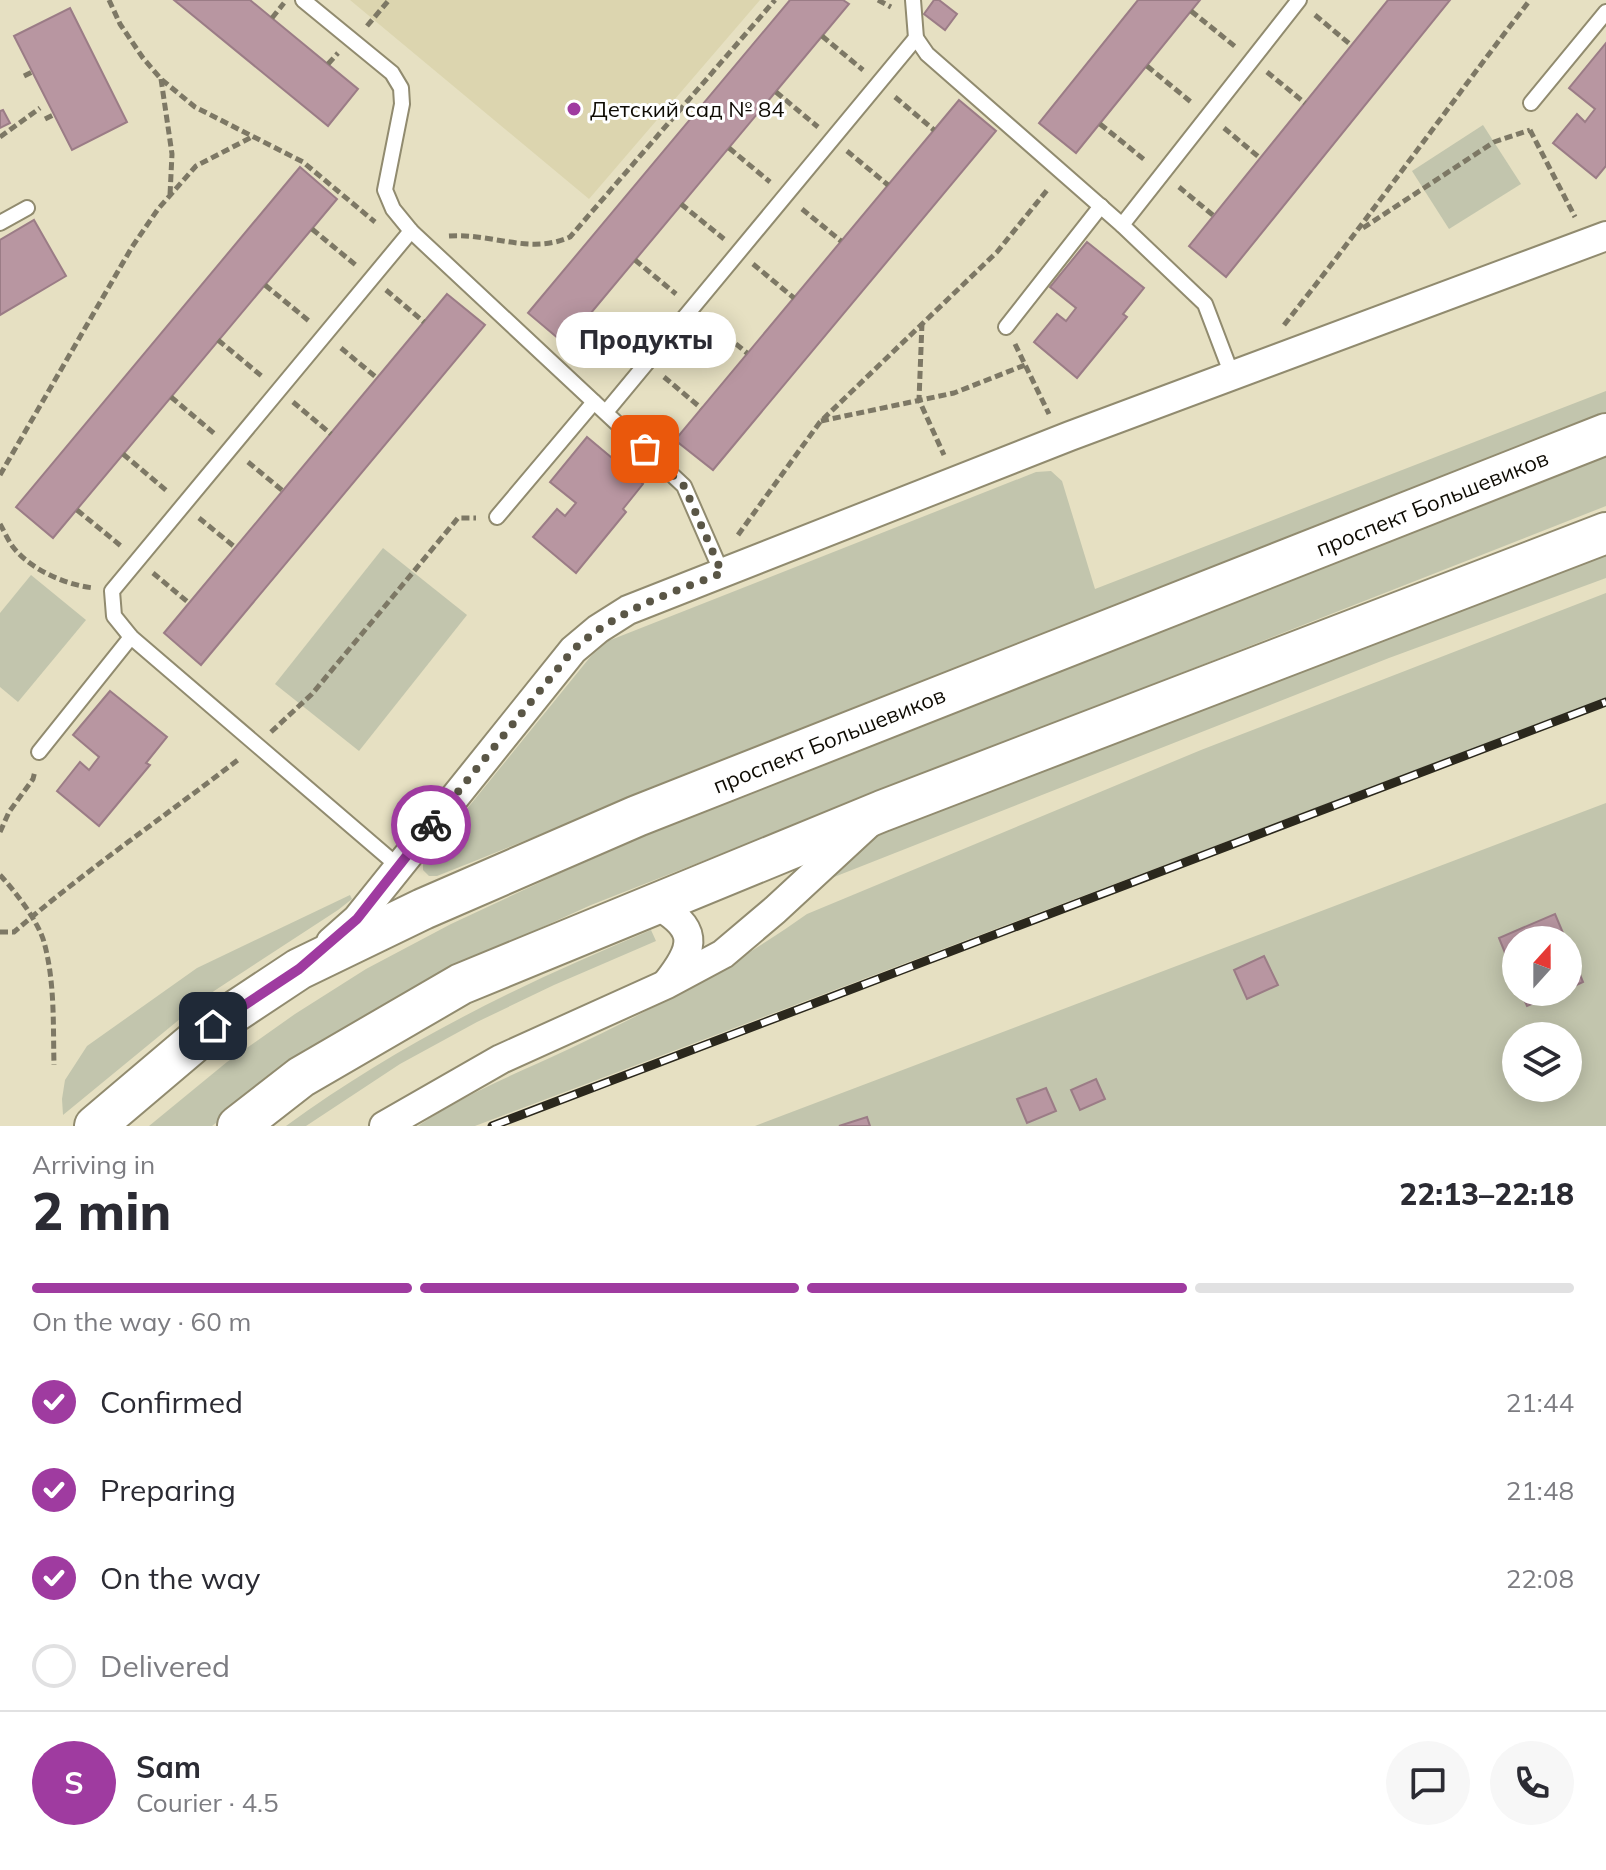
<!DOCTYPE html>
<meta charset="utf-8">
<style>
body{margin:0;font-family:Mulish,sans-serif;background:#f7f7f7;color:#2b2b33;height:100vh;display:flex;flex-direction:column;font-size:30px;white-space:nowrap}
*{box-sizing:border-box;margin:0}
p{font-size:26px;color:#7c7c81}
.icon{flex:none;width:44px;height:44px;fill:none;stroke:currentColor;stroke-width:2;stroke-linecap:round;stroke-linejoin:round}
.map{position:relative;height:1126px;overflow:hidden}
.sheet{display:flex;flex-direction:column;background:#fff;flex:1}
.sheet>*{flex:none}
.needle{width:52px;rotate:21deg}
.fabs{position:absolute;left:1502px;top:926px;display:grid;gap:16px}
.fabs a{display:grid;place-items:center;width:80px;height:80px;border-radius:50%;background:#fff;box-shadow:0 4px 20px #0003;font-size:40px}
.pin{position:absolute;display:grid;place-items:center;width:68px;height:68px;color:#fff;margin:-34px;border-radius:16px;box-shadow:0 4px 12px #0006}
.courier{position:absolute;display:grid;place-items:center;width:80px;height:80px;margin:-40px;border:6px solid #9f3ba0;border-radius:50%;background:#fff;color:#222;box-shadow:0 2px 10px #0007}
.bubble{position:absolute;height:56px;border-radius:28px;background:#fff;box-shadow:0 4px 20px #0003;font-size:26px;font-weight:800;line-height:56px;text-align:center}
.headline em{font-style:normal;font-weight:800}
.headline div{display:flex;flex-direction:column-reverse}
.headline{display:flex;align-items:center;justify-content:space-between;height:136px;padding:0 32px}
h1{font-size:52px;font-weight:800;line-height:60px}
.bar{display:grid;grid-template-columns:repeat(4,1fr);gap:12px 8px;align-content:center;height:96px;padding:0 32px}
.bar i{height:10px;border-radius:6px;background:#e1e1e2}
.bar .selected{background:#9f3ba0}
.bar p{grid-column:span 4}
.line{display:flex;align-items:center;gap:20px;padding:0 32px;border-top:2px solid #e1e1e2}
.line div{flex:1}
.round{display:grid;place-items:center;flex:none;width:84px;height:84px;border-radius:42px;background:#f7f7f7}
ol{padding:0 32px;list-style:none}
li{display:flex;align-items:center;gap:24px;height:88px}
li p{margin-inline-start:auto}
li .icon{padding:8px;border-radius:50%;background:#9f3ba0;color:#fff;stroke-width:4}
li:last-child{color:#7c7c81}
li i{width:44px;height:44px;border:4px solid #e1e1e2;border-radius:50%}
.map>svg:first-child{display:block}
.built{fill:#dcd5af}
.green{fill:#c2c5ad;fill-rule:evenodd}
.building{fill:#b896a1;stroke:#9b7c86;stroke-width:2}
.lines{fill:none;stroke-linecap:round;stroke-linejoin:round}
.lane-casing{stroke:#918b6f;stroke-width:18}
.street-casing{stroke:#918b6f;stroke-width:32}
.secondary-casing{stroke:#918b6f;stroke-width:44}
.path{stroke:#7d7865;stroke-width:5;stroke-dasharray:8 4;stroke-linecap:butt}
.lane{stroke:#fff;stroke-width:14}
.street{stroke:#fff;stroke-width:28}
.secondary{stroke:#fff;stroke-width:40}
.rail-casing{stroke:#2b281d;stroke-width:9}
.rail{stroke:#fff;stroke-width:6;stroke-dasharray:18;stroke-linecap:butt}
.done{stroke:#5a5646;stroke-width:8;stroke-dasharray:0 14.4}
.route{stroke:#9f3ba0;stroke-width:10}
.poi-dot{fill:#9f3ba0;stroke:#fff;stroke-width:3}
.labels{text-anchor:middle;stroke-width:6;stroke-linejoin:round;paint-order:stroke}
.poi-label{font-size:22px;fill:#0e0b03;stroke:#fff;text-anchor:start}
.street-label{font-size:22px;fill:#0e0b03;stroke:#fff}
</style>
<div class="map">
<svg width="1606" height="1126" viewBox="0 0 1606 1126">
<rect width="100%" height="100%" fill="#e6e0c2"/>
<path class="built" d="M350,0h410l-171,199z"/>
<g class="green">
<path d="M1483,125l38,59 -72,45 -37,-58z"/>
<path d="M1606,391v25c-392,147 -781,304 -1169,460h-8l-6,-6v-7l168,-207 17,-15 428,-169 15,-1 11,10 33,108z"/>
<path d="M1606,456v50l-1015,399 -119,54 -220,137 -40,30h-63l78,-64 68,-48 71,-45 85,-45 122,-57 168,-73z"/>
<path d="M383,548l84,67 -108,136 -84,-67z"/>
<path d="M1606,552v26l-217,80 -560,221 41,-41z"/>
<path d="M31,575l55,45 -68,82 -18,-15v-74z"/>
<path d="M1606,593v105l-1131,428h-57c46,-32 100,-53 151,-77 83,-39 163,-82 238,-135l394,-164z"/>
<path d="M1606,803v323h-851zM1516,940h52v52h-52zM1516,1036h52v52h-52z"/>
<path d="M350,895l2,4 -14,11 -124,81 -151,124 -1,-16 3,-19 22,-34 110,-78z"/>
<path d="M651,930l5,11 -102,44 -77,37 -77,42 -94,62h-20c114,-83 235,-142 365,-196z"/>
</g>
<g class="building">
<path d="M174,0h76l108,89 -30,37z"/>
<path d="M790,0h53l6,4 -284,340 -37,-31z"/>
<path d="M934,0h5l18,14 -12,16 -21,-16z"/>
<path d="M1138,0h62l-124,153 -37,-30z"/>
<path d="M1388,0h62l-224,277 -37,-31z"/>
<path d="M70,8l57,114 -55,28 -58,-114z"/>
<path d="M1606,43v123l-10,12 -43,-35 24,-29 8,8 10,-13 -26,-21z"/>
<path d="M959,100l37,31 -283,339 -38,-30z"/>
<path d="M3,110l7,13 -10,5v-17z"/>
<path d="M300,167l37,32 -284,339 -37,-31z"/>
<path d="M34,220l32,56 -66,39v-75z"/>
<path d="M1087,242l57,46 -21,26 4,3 -50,61 -43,-36 23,-28 9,7 10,-13 -26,-21z"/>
<path d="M447,294l38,31 -284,340 -37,-32z"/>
<path d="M587,437l56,47 -20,25 3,3 -50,61 -43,-36 24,-28 8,7 11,-13 -26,-21z"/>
<path d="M110,691l57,46 -21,26 4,2 -51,61 -42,-35 23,-29 9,8 10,-13 -26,-22z"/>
<path d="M1555,914l11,26h-50v40l-17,-42z"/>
<path d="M1568,945l15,37 -15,7z"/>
<path d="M1264,956l14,29 -31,14 -13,-29z"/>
<path d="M1521,992h39l-33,14z"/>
<path d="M1096,1079l9,20 -25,11 -9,-20z"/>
<path d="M1046,1088l10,23 -29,12 -10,-24z"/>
<path d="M867,1117l3,9h-31z"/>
</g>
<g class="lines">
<defs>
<g id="lane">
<path d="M303,0l89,73 9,15 1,16 -17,86 8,19 18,22 273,255 38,87"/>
<path d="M913,0l3,38 11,16 195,171 83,79 27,71"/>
<path d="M1531,103l75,-91"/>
<path d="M0,223l27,-15"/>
<path d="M1122,225l177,-225"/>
<path d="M1006,327l95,-121"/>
<path d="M606,412l310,-374"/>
<path d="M497,517l97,-115"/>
<path d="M39,752l92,-115"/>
<path d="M398,866l-267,-229 -17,-21 -2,-25 299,-360"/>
</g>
<g id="street">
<path d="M654,903c44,25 43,42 13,80"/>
<path d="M331,942l26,-23 216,-269 25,-21 30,-19 442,-174 536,-200"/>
<path d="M384,1126l117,-67 166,-75 56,-30 52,-44 93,-86"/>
</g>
<g id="secondary">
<path d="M95,1126l118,-100 86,-57 124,-60 214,-93 969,-382"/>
<path d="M238,1126l63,-49 160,-93 421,-173 724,-278"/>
</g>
</defs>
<use href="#lane" class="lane-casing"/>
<use href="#street" class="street-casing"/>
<use href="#secondary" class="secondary-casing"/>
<g class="path">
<path d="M109,0l11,24 23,34 18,21 34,28 108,55 72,60"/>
<path d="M878,0l13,7"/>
<path d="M1191,11l46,37"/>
<path d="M1315,15l36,30"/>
<path d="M272,18l12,-15"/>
<path d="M367,26l22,-26"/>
<path d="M822,36l41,34"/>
<path d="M328,64l10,-11"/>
<path d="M1147,66l44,36"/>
<path d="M1267,72l38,31"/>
<path d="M24,76l8,-4"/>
<path d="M161,79l11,75 -2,41"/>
<path d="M776,92l42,35"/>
<path d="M895,97l39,33"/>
<path d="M45,119l8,-4"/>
<path d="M1100,124l46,37"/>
<path d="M1224,128l36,30"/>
<path d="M1530,130l45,87"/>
<path d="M0,137l40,-29"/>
<path d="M729,148l41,34"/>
<path d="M847,151l41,34"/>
<path d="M1179,187l35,29"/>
<path d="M681,204l43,35"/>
<path d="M802,209l39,32"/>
<path d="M1363,228l131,-86 36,-12"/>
<path d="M312,229l45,37"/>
<path d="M449,236c43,-3 81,19 121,1l205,-237"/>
<path d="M635,260l41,34"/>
<path d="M753,264l41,34"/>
<path d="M265,285l44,36"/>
<path d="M386,290l38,32"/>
<path d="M589,315l42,35"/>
<path d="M708,321l39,32"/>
<path d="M922,323l-3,77 25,55"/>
<path d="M1284,325c85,-107 163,-217 246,-325"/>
<path d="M218,340l46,38"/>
<path d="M1015,344l34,70"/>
<path d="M341,348l36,30"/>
<path d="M664,377l37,31"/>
<path d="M171,397l45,38"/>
<path d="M293,402l38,32"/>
<path d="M821,421l133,-28 71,-28"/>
<path d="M123,454l44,37"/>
<path d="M248,462l35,29"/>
<path d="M0,475l132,-228 26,-38 38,-43 56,-29"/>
<path d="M77,510l44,36"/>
<path d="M199,518l37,30"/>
<path d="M0,524c4,7 8,16 13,23 18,23 53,38 81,41"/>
<path d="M738,535l82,-113 177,-170 51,-63"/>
<path d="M153,573l36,30"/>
<path d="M271,732l41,-38 146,-176h18"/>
<path d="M0,832l9,-20 24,-33 2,-8"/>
<path d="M0,875c15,16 38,46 44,67 11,40 9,83 10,123"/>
<path d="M0,932h14c72,-62 150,-115 225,-173"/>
</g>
<use href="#lane" class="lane"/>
<use href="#street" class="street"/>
<use href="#secondary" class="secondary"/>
<defs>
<path id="rail" d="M492,1126l1114,-424"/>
</defs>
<use href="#rail" class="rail-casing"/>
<use href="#rail" class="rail"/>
</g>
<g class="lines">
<path class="done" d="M431,825l142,-175c46,-41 93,-55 149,-77l-38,-87 -39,-37"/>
<path class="route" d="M213,1026l86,-57 58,-50 74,-94"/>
</g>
<circle class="poi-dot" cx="574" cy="109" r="8"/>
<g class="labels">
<g class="poi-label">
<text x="590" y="117">Детский сад № 84</text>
</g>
<g class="street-label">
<text transform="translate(1432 503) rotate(-22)" y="8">проспект Большевиков</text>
<text transform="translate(829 740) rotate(-22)" y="8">проспект Большевиков</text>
</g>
</g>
</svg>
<div class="fabs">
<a><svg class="needle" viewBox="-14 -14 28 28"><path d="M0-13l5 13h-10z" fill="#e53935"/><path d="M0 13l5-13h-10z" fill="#7c7c81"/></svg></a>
<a><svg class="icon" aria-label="layers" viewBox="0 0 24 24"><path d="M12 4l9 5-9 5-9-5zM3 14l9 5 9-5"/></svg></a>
</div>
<div class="pin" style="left:645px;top:449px;background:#ea580c"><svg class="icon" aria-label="bag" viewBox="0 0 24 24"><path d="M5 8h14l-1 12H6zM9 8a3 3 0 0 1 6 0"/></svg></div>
<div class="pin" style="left:213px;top:1026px;background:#1f2937"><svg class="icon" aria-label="home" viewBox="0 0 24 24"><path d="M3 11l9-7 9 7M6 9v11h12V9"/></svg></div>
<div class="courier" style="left:431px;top:825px"><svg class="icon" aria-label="bike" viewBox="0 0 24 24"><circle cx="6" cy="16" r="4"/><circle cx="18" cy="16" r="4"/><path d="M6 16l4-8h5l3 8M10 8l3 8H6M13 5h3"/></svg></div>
<div class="bubble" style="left:556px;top:312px;width:180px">Продукты</div>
</div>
<section class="sheet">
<div class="headline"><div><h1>2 min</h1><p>Arriving in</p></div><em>22:13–22:18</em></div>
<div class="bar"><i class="selected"></i><i class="selected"></i><i class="selected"></i><i></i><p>On the way · 60 m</p></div>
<ol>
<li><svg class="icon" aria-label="check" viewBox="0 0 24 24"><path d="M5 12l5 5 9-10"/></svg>Confirmed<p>21:44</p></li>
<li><svg class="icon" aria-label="check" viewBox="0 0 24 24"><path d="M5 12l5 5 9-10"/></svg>Preparing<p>21:48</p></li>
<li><svg class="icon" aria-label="check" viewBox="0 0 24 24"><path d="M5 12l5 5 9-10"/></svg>On the way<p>22:08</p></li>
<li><i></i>Delivered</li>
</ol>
<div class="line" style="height:144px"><b class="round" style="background:#9f3ba0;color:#fff">S</b><div><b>Sam</b><p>Courier · 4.5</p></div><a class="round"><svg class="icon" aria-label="chat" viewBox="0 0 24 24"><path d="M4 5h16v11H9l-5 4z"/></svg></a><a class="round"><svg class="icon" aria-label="phone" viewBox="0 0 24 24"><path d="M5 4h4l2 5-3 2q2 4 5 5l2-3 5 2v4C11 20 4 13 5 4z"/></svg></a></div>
</section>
